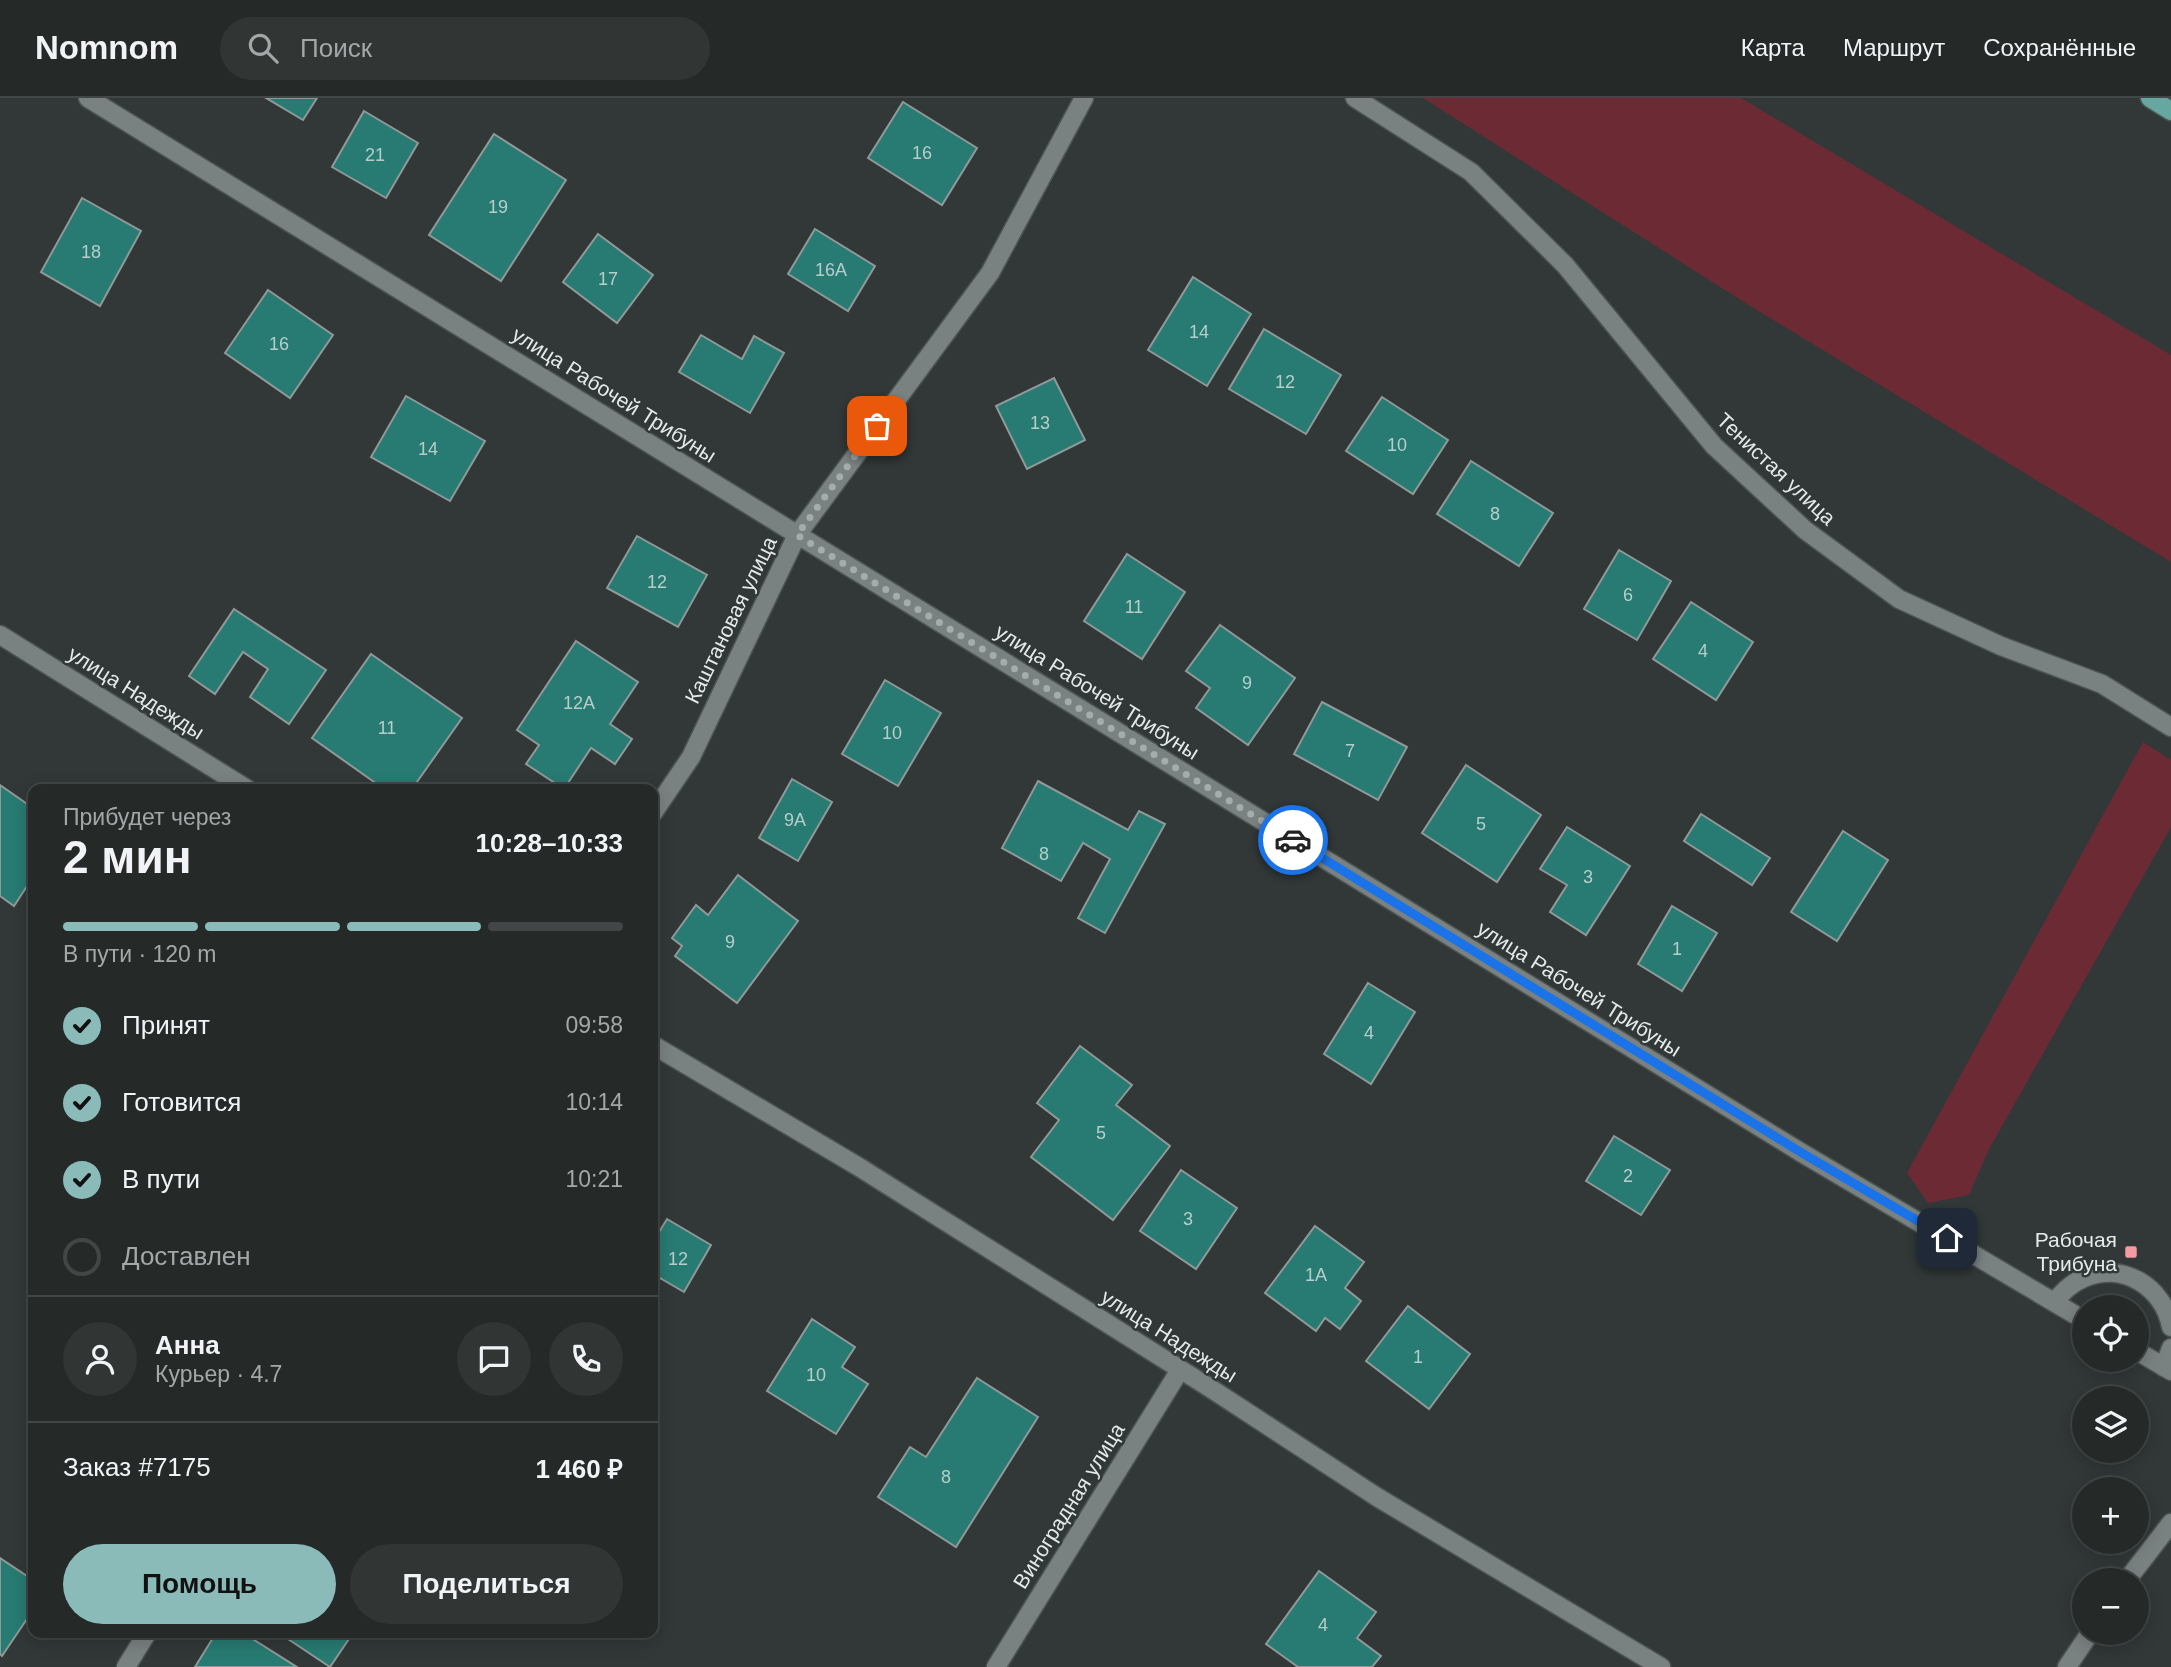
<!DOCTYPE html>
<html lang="ru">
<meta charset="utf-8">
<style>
body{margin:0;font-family:Arial,sans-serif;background:#313635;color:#f1f3f6;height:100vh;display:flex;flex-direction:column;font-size:26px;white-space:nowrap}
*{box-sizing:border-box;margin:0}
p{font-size:23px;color:#a3a7a8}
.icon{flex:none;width:38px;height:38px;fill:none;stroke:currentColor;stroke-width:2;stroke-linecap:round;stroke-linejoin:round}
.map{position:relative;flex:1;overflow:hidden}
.drawer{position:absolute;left:28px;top:686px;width:630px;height:854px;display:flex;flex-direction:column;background:#252a29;border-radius:14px;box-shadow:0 4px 18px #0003,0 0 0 2px #424646}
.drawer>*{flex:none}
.tools{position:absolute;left:2072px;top:1197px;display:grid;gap:14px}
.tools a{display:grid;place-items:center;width:77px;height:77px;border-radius:50%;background:#252a29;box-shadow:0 4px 18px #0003,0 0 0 2px #424646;font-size:35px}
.pin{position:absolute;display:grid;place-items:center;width:60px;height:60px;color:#fff;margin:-30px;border-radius:14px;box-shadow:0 4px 10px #0006}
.courier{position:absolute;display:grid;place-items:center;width:70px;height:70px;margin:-35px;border:5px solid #1a73e8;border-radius:50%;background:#fff;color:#222;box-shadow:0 2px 9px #0007}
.summary em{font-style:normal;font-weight:600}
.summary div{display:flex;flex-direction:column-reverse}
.summary{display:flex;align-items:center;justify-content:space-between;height:119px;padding:0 35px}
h1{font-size:46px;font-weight:600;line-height:52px}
.bar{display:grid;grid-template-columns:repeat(4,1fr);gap:10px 7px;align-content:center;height:84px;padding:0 35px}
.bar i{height:9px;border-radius:5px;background:#424646}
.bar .current{background:#8bbbb9}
.bar p{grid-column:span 4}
.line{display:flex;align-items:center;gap:18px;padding:0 35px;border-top:2px solid #424646}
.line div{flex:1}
.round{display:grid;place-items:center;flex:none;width:74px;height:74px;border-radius:37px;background:#313635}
ol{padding:0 35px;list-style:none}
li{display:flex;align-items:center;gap:21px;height:77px}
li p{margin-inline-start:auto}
li .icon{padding:7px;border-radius:50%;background:#8bbbb9;color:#111;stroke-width:4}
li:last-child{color:#a3a7a8}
li i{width:38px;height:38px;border:4px solid #424646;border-radius:50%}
.primary-button{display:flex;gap:14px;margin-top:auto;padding:14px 35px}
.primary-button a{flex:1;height:80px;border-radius:42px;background:#8bbbb9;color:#111;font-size:28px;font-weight:600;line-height:80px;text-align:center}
.primary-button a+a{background:#313635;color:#f1f3f6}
header{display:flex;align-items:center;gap:42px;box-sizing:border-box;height:98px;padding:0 35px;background:#252a29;border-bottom:2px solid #424646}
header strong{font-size:33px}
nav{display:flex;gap:38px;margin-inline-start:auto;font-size:24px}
.search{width:490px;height:63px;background:#313635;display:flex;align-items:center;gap:18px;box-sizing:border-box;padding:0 24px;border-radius:38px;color:#a3a7a8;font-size:26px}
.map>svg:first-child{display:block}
.green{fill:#6c2b34}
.building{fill:#287b72;stroke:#909997;stroke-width:2}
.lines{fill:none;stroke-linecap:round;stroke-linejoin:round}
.lane-casing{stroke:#4e5454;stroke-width:21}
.street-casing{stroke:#4e5454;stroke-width:21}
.primary-casing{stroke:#4e5454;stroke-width:21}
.lane{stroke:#7a8281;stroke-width:18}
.street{stroke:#7a8281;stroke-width:18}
.primary{stroke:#66a79f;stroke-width:18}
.done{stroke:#a6abab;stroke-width:7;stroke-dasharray:0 12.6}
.route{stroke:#1a73e8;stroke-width:9}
.poi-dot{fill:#f49aa2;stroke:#313837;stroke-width:2.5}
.labels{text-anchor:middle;stroke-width:5;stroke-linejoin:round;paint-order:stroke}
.number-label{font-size:18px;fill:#b6cecb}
.street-label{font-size:21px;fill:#e5e9e9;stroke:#313837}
.poi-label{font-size:21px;fill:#e5e9e9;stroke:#313837;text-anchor:end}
</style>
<header>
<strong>Nomnom</strong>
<div class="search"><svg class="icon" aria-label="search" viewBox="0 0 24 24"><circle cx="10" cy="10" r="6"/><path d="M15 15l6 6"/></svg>Поиск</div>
<nav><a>Карта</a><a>Маршрут</a><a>Сохранённые</a></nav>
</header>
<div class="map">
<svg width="2171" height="1569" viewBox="0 0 2171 1569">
<rect width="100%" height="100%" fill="#313837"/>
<g class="green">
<path d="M1423,0h318l430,257v207l-424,-258z"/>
<path d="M2143,644l28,18v67l-182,322 -20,46 -41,8 -21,-30z"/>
</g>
<g class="building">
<path d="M266,0h51l-14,22z"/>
<path d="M903,4l74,46 -35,57 -74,-47z"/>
<path d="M364,13l54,32 -32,55 -54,-31z"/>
<path d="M494,36l72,46 -65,101 -72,-46z"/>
<path d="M82,100l59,33 -41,75 -59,-34z"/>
<path d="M815,131l60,37 -27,45 -60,-37z"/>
<path d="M598,136l55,41 -36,48 -54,-41z"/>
<path d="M1193,179l58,37 -44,72 -59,-36z"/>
<path d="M268,192l65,45 -43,63 -65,-45z"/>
<path d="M1264,231l77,46 -35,59 -77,-45z"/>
<path d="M701,237l41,24 12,-23 30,17 -34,60 -71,-41z"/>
<path d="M1054,280l31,62 -58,29 -31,-63z"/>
<path d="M406,298l79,45 -35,60 -79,-44z"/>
<path d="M1382,299l66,43 -35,54 -67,-43z"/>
<path d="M1471,363l82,52 -34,53 -82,-52z"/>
<path d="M637,438l70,39 -29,52 -71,-39z"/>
<path d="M1619,452l52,31 -34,59 -53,-31z"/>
<path d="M1127,456l58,38 -43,67 -58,-38z"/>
<path d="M1691,504l62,40 -37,58 -63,-41z"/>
<path d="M234,511l92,61 -37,54 -39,-27 18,-28 -25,-17 -28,42 -26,-18z"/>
<path d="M1220,527l75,53 -47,67 -52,-37 14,-20 -24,-17z"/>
<path d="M576,543l62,41 -28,42 22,15 -17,25 -24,-16 -27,41 -38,-25 13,-19 -22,-15z"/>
<path d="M371,556l91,64 -50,71h-28l-72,-51z"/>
<path d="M885,582l56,33 -43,73 -56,-32z"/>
<path d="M1322,604l85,45 -29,53 -84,-46z"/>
<path d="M1466,667l75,50 -44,67 -75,-49z"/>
<path d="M792,681l40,23 -34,59 -39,-23z"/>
<path d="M1038,683l90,49 11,-19 26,13 -60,109 -27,-15 32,-59 -27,-16 -22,38 -59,-33z"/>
<path d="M0,687l33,23v69l-19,29 -14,-10z"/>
<path d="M1701,716l69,44 -18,27 -68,-44z"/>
<path d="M1567,729l63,39 -44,69 -36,-23 17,-27 -27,-16z"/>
<path d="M1843,733l45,29 -51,81 -46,-29z"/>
<path d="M738,777l60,46 -61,82 -62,-47 7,-10 -10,-8 24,-33 12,10z"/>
<path d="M1672,808l45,27 -35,58 -44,-27z"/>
<path d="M1368,885l47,29 -44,72 -47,-30z"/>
<path d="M1080,948l52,39 -16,20 54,41 -57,74 -82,-63 28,-37 -22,-17z"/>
<path d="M1614,1038l56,34 -29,45 -55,-34z"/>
<path d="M1181,1072l56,38 -41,61 -56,-38z"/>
<path d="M667,1121l44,26 -27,47 -31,-18v-32z"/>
<path d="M1315,1128l49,36 -19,26 16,13 -21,28 -15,-11 -9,13 -51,-38z"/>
<path d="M1408,1208l62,48 -41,55 -63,-48z"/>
<path d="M812,1221l43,28 -13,20 26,17 -32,50 -69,-43z"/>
<path d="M977,1280l61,39 -82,130 -78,-50 32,-50 16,10z"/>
<path d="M0,1460l33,22v30l-31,46 -2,-2z"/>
<path d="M1319,1473l57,41 -19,26 24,18 -9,11h-74l-32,-23z"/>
<path d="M216,1535h27l54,34h-102z"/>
<path d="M279,1535h74l-23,34z"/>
</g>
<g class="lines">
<defs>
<g id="lane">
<path d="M2054,1204c9,-10 17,-19 30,-24 38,-17 80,9 87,49"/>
<path d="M2164,1269l7,-19"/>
</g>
<g id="street">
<path d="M88,0l1714,1055 282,167"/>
<path d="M1355,0l116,74 94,93 149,181 91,84 94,69 102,47 101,38 69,43"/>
<path d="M0,537l247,154"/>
<path d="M653,715l38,-56 106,-222 193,-262 94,-175"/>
<path d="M653,947l206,122 351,221 167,109 284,170"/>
<path d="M2137,1253l34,20"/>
<path d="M2127,1482l44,-57"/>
<path d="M126,1569l21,-34"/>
<path d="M996,1569l184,-297"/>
<path d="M2067,1569l23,-34"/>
</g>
<path id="primary" d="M2150,0l21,13"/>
</defs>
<use href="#lane" class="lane-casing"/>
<use href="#street" class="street-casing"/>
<use href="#primary" class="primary-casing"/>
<use href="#lane" class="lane"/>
<use href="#street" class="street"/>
<use href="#primary" class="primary"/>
</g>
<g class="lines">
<path class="done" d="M877,328l-80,109 496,305"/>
<path class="route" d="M1293,742l509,313 145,85"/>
</g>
<rect class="poi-dot" x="2124" y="1147" width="14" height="14" rx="3.5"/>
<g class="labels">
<g class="number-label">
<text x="922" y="61">16</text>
<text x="375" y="63">21</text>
<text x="498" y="115">19</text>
<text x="91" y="160">18</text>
<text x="831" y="178">16А</text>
<text x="608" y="187">17</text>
<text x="1199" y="240">14</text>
<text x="279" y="252">16</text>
<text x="1285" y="290">12</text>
<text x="1040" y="331">13</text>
<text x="1397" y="353">10</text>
<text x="428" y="357">14</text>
<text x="1495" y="422">8</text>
<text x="657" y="490">12</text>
<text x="1628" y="503">6</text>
<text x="1134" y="515">11</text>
<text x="1703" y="559">4</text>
<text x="1247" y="591">9</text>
<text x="579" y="611">12А</text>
<text x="387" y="636">11</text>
<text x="892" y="641">10</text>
<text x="1350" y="659">7</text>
<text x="795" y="728">9А</text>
<text x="1481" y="732">5</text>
<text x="1044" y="762">8</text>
<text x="1588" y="785">3</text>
<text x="730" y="850">9</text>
<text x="1677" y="857">1</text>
<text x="1369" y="941">4</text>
<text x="1101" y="1041">5</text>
<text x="1628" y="1084">2</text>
<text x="1188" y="1127">3</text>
<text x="678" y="1167">12</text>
<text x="1316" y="1183">1А</text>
<text x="1418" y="1265">1</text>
<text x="816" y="1283">10</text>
<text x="946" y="1385">8</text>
<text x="1323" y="1533">4</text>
</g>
<g class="street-label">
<text transform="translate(614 297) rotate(32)" y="7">улица Рабочей Трибуны</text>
<text transform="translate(1776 371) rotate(43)" y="7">Тенистая улица</text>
<text transform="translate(731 522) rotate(-64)" y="7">Каштановая улица</text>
<text transform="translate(1097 594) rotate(32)" y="7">улица Рабочей Трибуны</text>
<text transform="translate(136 595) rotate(32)" y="7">улица Надежды</text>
<text transform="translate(1579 891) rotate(32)" y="7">улица Рабочей Трибуны</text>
<text transform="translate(1169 1238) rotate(32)" y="7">улица Надежды</text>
<text transform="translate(1069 1408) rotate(-58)" y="7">Виноградная улица</text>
</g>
<g class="poi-label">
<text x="2117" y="1149">Рабочая<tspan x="2117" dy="24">Трибуна</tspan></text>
</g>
</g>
</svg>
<div class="tools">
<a><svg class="icon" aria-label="locate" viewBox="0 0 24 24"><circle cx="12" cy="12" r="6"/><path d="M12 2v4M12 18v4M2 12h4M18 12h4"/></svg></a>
<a><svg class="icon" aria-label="layers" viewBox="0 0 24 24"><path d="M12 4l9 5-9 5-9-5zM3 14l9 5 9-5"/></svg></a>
<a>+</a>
<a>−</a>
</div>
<div class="pin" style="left:877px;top:328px;background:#ea580c"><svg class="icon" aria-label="bag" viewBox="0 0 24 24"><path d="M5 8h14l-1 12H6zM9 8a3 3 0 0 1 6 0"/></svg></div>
<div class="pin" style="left:1947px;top:1140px;background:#1f2937"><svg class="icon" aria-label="home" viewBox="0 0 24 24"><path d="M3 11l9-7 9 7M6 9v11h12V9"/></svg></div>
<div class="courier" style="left:1293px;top:742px"><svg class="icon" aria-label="car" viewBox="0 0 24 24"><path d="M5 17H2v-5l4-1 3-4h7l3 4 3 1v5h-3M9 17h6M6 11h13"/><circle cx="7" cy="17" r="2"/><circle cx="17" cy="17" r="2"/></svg></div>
<section class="drawer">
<div class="summary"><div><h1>2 мин</h1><p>Прибудет через</p></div><em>10:28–10:33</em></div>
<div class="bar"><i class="current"></i><i class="current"></i><i class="current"></i><i></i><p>В пути · 120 m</p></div>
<ol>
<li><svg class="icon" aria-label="check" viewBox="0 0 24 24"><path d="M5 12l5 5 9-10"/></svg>Принят<p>09:58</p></li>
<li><svg class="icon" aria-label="check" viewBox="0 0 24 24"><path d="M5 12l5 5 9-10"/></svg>Готовится<p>10:14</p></li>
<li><svg class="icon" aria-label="check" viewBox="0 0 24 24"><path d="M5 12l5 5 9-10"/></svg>В пути<p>10:21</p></li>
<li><i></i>Доставлен</li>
</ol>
<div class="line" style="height:126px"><a class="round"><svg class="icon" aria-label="person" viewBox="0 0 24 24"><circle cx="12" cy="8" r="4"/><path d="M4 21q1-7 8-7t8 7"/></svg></a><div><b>Анна</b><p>Курьер · 4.7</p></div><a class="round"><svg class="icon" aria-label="chat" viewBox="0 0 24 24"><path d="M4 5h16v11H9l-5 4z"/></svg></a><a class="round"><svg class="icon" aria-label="phone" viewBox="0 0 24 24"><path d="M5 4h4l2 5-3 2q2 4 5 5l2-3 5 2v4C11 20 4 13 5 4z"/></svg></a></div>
<div class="line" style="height:91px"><div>Заказ #7175</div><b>1 460 ₽</b></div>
<div class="primary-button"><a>Помощь</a><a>Поделиться</a></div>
</section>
</div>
